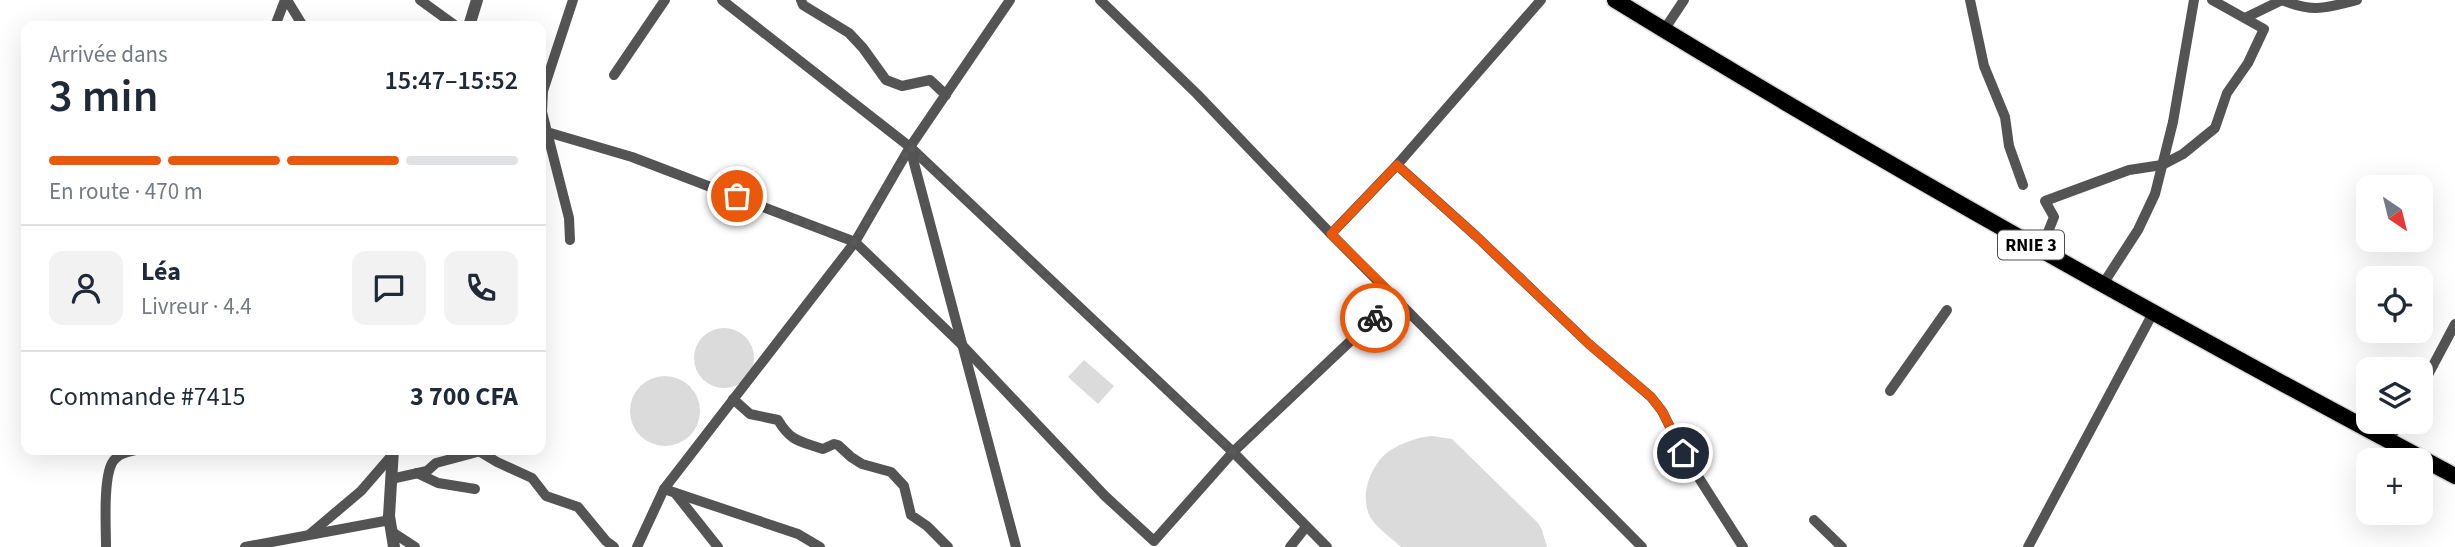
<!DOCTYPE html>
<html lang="fr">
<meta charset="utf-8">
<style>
body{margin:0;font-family:"Source Sans 3",sans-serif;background:#f2f2f3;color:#1f2937;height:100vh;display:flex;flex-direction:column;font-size:26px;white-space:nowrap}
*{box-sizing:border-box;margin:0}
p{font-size:23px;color:#747a83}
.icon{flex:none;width:38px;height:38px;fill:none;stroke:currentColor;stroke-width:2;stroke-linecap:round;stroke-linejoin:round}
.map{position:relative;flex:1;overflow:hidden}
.sheet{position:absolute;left:21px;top:21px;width:525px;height:434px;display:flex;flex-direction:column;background:#fff;border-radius:14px;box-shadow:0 7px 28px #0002}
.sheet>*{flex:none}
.needle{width:46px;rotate:145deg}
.fabs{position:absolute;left:2356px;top:175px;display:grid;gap:14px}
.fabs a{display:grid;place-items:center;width:77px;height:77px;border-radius:14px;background:#fff;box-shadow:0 7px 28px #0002;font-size:35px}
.pin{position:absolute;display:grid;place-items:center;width:60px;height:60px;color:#fff;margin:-30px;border:4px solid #fff;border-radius:50%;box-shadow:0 2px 7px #0007}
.courier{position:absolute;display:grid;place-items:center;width:70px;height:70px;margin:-35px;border:5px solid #ea580c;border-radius:50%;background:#fff;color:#222;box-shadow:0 2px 9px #0007}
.headline em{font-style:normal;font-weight:600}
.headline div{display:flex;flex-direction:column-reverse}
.headline{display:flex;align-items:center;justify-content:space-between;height:119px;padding:0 28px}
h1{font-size:46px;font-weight:600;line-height:52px}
.bar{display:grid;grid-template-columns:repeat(4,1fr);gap:10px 7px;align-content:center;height:84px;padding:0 28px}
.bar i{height:9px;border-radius:5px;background:#e0e1e3}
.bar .on{background:#ea580c}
.bar p{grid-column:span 4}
.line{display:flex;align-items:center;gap:18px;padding:0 28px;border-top:2px solid #e0e1e3}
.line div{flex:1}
.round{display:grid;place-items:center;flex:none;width:74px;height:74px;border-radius:14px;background:#f2f2f3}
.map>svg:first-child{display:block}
.pitch{fill:#dbdbdb}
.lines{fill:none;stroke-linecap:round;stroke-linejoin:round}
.trunk-casing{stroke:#dbdbdb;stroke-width:19}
.minor{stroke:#545454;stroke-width:10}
.tertiary{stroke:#545454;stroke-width:12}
.trunk{stroke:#000;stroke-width:16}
.done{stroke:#595959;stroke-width:7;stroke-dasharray:0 12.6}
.route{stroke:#ea580c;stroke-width:9}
.labels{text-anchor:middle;stroke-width:6;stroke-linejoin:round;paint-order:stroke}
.shield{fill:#fff;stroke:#4c4c4c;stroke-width:2}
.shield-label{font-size:18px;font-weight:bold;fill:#000}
</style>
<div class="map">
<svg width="2455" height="547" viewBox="0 0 2455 547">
<rect width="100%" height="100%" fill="#fff"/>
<g class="pitch">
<circle cx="724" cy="358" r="30"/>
<path d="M1084,360l30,26 -16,18 -30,-27z"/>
<circle cx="665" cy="411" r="35"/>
<path d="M1432,436l20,3 86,84 4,7 5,17h-146c-10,-9 -24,-19 -31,-30 -12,-24 3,-59 26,-70 11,-6 24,-10 36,-11z"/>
</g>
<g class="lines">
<defs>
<path id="trunk" d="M1615,0c274,168 556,325 840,476"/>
</defs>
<use href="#trunk" class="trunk-casing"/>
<g class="minor">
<path d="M287,0l16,26"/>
<path d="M420,0l36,26"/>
<path d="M573,0l-30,91 -1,21 5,20 85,25 223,85 106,102 144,152 49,45 79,-89 163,-154"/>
<path d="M722,0l188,147 100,-147"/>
<path d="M801,0l2,5 46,28 14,15 23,32 16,6 28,-6 16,15"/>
<path d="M1100,0l97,94 134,140 311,313"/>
<path d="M1970,0l14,66 21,51 4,29 14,39"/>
<path d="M2282,0c32,13 43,8 75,0"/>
<path d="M2245,18l37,-18"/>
<path d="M275,26l10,-26"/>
<path d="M1664,30l20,-30"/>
<path d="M614,75l51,-75"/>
<path d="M547,132l22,86 1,22"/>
<path d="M910,147l323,305 94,95"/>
<path d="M910,148l106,399"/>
<path d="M1397,165l79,71 113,108 62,53 11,14 21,42 60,94"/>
<path d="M1331,234l66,-69 144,-165"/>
<path d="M2031,244l15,-7 8,-20 -9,-16 84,-31 33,-5 21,-11 32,-26 12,-35 21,-30 16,-34 -52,-29"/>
<path d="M2103,284l35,-54 17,-36 18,-72 21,-122"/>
<path d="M2420,390l35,-66"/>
<path d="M1890,391l57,-81"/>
<path d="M733,399l17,15 28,6c13,22 22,21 45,29l11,-5 4,1 13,12 11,7 29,8 13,14 7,29 16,11 21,21"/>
<path d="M2388,441l12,-19"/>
<path d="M477,450l20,12 35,16 14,18 32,11 28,34 8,6"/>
<path d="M417,473l21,10 37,6"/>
<path d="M391,479l36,-8 9,-8 45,-12"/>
<path d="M664,489l134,45 22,13"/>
<path d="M675,493l43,54"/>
<path d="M1814,520l28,27"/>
<path d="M392,532l23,15"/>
<path d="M310,534l51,-43 32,-37"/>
<path d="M106,547c0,-20 -3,-67 6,-84 5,-9 15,-11 24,-13"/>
<path d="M245,547l145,-27"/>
<path d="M637,547l27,-58 191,-247 55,-95"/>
<path d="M1290,547l16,-20"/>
<path d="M2028,547l125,-234"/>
</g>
<g class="tertiary">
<path d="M469,26l8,-26"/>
<path d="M393,450l-4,66 5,31"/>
</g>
<use href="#trunk" class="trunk"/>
</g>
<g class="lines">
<path class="done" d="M737,196l118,46 55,-95 323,305 142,-134"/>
<path class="route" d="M1375,318l21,-20 -65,-64 66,-69 79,71 113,108 62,53 11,14 21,42"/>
</g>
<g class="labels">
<rect class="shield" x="1998" y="230.5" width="66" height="29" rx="5"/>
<g class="shield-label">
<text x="2031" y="251">RNIE 3</text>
</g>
</g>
</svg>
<div class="fabs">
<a><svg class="needle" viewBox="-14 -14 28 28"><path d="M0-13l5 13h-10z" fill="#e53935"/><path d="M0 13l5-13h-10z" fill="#747a83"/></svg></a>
<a><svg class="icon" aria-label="locate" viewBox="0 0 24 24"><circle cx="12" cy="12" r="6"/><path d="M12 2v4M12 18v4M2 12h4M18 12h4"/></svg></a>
<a><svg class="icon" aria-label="layers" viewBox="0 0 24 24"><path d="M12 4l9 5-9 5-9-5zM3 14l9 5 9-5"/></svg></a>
<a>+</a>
</div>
<div class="pin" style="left:737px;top:196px;background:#ea580c"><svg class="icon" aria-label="bag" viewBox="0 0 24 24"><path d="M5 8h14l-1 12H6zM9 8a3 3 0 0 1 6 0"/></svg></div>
<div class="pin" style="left:1683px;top:453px;background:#1f2937"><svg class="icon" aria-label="home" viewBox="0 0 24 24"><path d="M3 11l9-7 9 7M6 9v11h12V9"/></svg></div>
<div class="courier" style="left:1375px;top:318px"><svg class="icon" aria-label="bike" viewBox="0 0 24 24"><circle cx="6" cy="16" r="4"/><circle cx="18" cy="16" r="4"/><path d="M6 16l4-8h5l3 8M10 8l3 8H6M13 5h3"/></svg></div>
<section class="sheet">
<div class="headline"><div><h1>3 min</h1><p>Arrivée dans</p></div><em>15:47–15:52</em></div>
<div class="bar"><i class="on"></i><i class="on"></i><i class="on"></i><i></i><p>En route · 470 m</p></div>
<div class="line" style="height:126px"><a class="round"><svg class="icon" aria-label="person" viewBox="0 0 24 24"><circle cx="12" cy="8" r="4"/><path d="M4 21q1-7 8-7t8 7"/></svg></a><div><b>Léa</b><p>Livreur · 4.4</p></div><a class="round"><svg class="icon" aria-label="chat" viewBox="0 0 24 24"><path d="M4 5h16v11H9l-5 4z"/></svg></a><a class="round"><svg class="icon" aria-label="phone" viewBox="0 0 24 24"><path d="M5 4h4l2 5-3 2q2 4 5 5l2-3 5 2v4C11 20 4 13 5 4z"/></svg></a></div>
<div class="line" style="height:91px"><div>Commande #7415</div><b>3 700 CFA</b></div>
</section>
</div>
